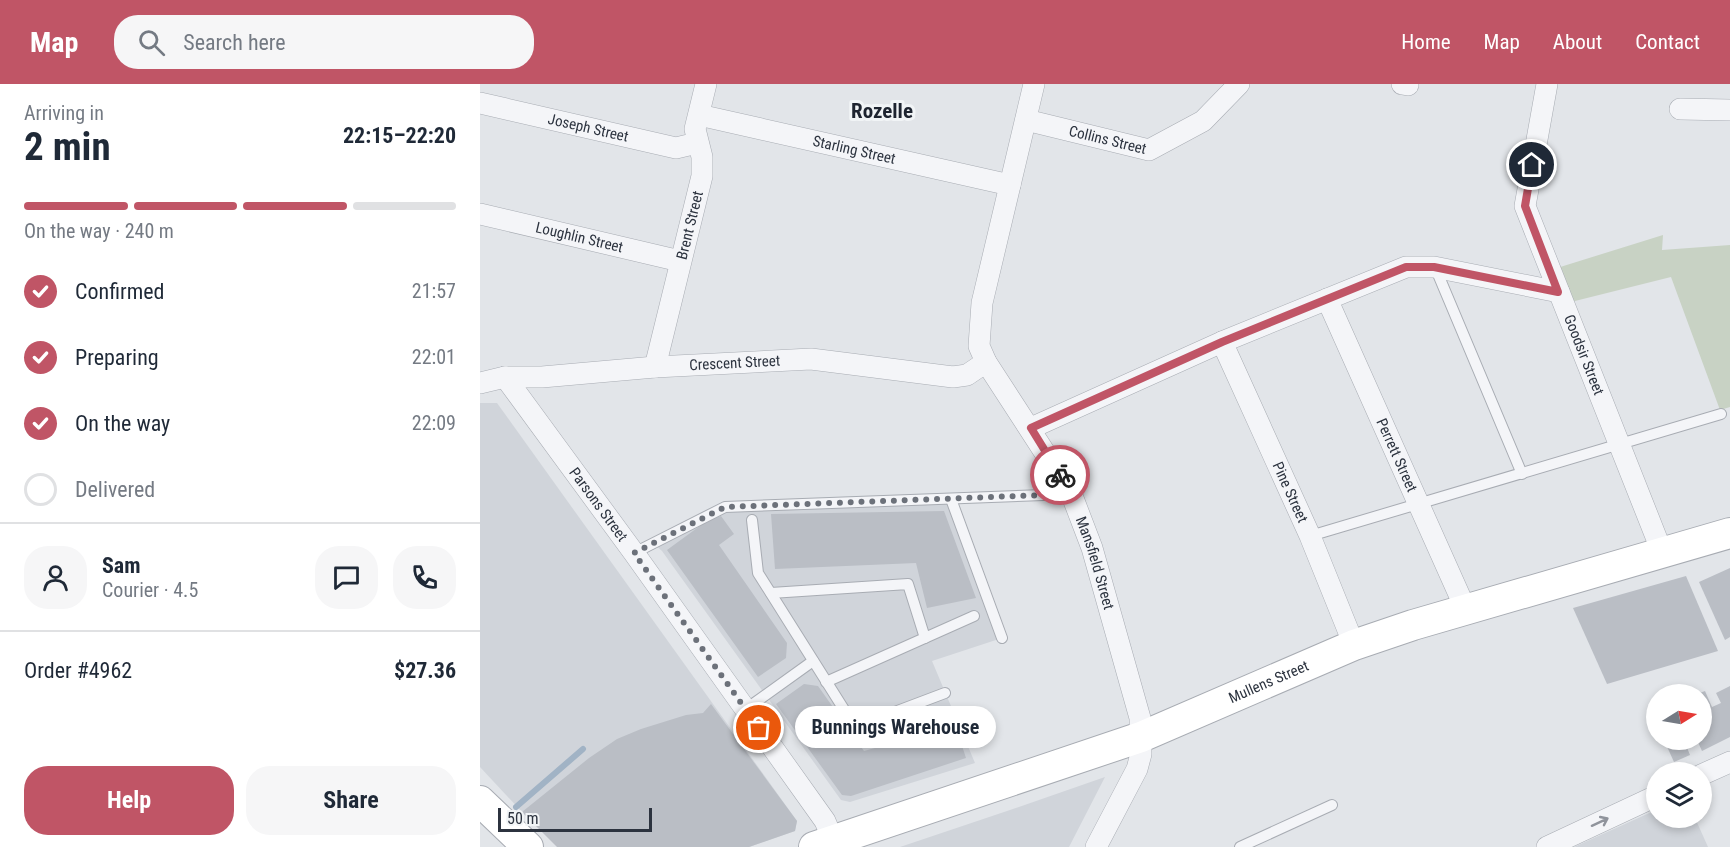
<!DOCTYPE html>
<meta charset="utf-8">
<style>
body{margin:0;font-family:"Roboto Condensed",sans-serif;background:#f6f6f7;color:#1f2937;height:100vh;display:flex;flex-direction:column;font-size:22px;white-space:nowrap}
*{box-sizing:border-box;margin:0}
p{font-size:20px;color:#747a83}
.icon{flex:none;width:33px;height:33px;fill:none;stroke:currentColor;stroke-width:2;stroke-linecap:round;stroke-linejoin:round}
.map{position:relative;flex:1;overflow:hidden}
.panel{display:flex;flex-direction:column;background:#fff;width:480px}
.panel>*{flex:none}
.needle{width:39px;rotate:79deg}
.tools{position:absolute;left:1166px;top:600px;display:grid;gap:12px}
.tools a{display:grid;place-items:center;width:66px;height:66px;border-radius:50%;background:#fff;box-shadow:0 3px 9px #0003;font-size:30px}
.scale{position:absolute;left:18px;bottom:15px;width:154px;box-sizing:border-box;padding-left:6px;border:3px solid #2c333f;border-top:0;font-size:16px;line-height:21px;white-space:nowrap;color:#2c333f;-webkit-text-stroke:4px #f1f4f6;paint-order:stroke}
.pin{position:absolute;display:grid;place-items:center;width:51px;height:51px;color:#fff;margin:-26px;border:3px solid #fff;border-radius:50%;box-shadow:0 2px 6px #0007}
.courier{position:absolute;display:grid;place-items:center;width:60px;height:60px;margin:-30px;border:4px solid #c05566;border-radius:50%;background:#fff;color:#222;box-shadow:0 2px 8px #0007}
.bubble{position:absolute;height:42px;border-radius:21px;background:#fff;box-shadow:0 3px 9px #0003;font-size:20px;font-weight:700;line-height:42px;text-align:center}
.head em{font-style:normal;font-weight:700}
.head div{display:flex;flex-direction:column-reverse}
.head{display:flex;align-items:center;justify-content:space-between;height:102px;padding:0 24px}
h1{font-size:39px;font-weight:700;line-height:45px}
.bar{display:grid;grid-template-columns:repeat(4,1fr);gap:9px 6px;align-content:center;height:72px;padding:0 24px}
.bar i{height:8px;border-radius:4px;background:#e0e1e3}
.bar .selected{background:#c05566}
.bar p{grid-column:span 4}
.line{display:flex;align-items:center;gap:15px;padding:0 24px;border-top:2px solid #e0e1e3}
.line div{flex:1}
.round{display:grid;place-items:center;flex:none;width:63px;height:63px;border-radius:24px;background:#f6f6f7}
ol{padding:0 24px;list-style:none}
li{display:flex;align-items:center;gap:18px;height:66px}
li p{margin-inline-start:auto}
li .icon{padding:6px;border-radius:50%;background:#c05566;color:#fff;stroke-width:4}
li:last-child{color:#747a83}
li i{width:33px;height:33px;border:3px solid #e0e1e3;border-radius:50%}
.action{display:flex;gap:12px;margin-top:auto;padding:12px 24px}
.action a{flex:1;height:69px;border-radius:24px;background:#c05566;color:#fff;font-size:24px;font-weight:700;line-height:69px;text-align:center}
.action a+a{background:#f6f6f7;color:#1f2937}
header{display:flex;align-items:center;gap:36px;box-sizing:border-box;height:84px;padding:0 30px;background:#c05566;color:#fff}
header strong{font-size:28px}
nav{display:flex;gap:33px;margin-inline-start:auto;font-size:21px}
.search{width:420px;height:54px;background:#f6f6f7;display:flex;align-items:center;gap:15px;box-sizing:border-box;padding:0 21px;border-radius:24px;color:#747a83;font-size:22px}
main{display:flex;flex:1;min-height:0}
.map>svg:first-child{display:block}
.built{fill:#d0d4da}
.green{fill:#c8d2c4}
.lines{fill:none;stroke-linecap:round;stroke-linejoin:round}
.stream{stroke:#a1b3c5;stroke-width:6}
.building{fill:#babec5}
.lane-casing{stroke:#a8acb3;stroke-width:12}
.street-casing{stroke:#a8acb3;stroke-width:22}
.secondary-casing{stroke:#a8acb3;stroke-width:32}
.lane{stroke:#f4f5f8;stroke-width:10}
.street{stroke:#f4f5f8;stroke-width:21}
.secondary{stroke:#fff;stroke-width:30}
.oneway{stroke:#90949c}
.done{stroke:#6c717a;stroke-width:6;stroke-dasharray:0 10.8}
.route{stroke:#c05566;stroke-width:8}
.labels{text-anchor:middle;stroke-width:6;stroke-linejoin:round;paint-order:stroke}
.street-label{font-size:15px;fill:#2c333f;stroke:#f1f4f6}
.district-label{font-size:21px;font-weight:bold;fill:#1e2430;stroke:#f1f4f6}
</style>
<header>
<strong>Map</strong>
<div class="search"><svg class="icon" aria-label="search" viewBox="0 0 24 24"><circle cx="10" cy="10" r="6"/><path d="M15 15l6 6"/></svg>Search here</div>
<nav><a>Home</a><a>Map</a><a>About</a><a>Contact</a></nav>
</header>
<main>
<section class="panel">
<div class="head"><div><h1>2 min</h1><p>Arriving in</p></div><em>22:15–22:20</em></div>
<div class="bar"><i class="selected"></i><i class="selected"></i><i class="selected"></i><i></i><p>On the way · 240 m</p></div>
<ol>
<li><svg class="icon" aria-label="check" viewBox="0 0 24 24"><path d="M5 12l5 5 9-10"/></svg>Confirmed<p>21:57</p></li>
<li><svg class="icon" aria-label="check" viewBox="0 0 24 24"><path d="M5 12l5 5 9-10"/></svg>Preparing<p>22:01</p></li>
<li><svg class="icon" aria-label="check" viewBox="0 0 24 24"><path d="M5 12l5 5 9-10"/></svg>On the way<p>22:09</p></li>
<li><i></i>Delivered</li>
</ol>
<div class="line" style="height:108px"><a class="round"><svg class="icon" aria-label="person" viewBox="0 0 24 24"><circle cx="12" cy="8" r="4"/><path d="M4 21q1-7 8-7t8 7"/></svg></a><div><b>Sam</b><p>Courier · 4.5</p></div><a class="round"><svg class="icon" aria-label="chat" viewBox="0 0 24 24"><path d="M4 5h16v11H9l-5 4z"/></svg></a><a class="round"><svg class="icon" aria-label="phone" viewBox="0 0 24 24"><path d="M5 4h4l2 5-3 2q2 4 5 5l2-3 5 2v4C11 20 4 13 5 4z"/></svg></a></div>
<div class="line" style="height:78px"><div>Order #4962</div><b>$27.36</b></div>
<div class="action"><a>Help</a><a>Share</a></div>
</section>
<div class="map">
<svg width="1250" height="763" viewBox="0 0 1250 763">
<rect width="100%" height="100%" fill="#e2e5e9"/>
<g class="built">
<path d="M0,319h17l300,418 -2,10 -46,16h-191l-36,-35 -42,-45z"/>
<path d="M471,415l51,139 -70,23 43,102 -125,39 -9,-2 -179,-249 -9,-8 72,-36z"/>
<path d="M625,693l-36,70h-169l107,-36z"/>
<path d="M1176,726v8h39l13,29h-134z"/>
</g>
<path class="green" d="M1183,151l-1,15 68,-5v162l-10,3 -49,-133 -104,26 -10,-35z"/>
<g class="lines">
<path class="stream" d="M36,723l67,-58"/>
</g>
<g class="building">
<path d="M464,427l32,87 -49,10 -11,-45 -141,6 -4,-55z"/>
<path d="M241,432l13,18 -15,11 68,98 -1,15 -28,19 -91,-127 41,-30z"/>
<path d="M1250,484v69l-5,3 -26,-58z"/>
<path d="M1206,492l32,75 -111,33 -34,-76z"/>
<path d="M324,600l14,2 46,65 18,-5 3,-16 65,-21 16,49 -115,38 -9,-1 -66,-91z"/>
<path d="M1250,602v51l-28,14 -5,-11h4v-46h-4l8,-3 7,16 9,-4 -5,-10z"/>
<path d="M231,620l86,117 -2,10 -46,16h-192l-35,-35 67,-54 28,-19 24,-10 45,-14 17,-2z"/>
<path d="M1184,656h20l6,15 -16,7z"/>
</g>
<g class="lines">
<defs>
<g id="lane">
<path d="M955,183l87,207"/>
<path d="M471,415l51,139"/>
<path d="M272,436l6,53 97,154 90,-34"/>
<path d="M830,452l411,-122"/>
<path d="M154,469l91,-46 346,-13"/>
<path d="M291,509l137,-9 17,54"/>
<path d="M346,598l148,-66"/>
<path d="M266,625l67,-48"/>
<path d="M760,763l92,-42"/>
</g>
<g id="street">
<path id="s1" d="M554,0l-52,219 -3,43 7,16 85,131 21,55 48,170 1,36 -4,15 -41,78"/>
<path d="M922,0l6,1"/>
<path id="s2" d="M1067,0l-22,122 137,346"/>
<path id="s3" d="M0,19l196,45 21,-5"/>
<path d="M1200,25l50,1"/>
<path id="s4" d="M219,31l311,70"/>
<path id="s5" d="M546,36l123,30 54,-29 36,-37"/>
<path id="s6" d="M0,130l200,47"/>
<path id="s7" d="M847,215l139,311"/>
<path id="s8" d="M742,258l88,194 44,109"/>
<path id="s9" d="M175,283l47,-191v-19l-7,-28 11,-45"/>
<path id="s10" d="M25,293l129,176 191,268 8,19"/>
<path id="s11" d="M0,299l25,-6h37l113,-10 156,-8 142,18 14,-2 19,-13"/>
<path d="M551,344l191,-86 184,-75h28l125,25"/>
<path d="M1221,691l29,-13"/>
<path d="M1067,763l109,-51"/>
</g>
<g id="secondary">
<path d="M0,717l48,46"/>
<path id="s12" d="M334,763l327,-110 213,-92 59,-20 317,-92"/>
</g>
</defs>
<use href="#lane" class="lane-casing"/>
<use href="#street" class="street-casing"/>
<use href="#secondary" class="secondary-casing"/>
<use href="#lane" class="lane"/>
<use href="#street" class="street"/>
<use href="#secondary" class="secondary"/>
</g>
<defs><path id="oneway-shaft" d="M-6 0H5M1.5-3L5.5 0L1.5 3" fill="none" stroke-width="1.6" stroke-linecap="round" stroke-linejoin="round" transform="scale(1.5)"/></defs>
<use class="oneway" href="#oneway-shaft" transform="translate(1120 738) rotate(-25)"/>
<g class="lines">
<path class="done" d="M279,644l-125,-175 91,-46 346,-13 -11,-19"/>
<path class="route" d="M580,391l-29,-47 191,-86 184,-75h28l124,25 -33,-86 7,-41"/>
</g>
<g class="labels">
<g class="street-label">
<text dy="5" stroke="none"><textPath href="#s3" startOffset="111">Joseph Street</textPath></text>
<text dy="5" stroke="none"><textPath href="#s5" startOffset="84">Collins Street</textPath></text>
<text dy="5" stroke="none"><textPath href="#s4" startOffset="159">Starling Street</textPath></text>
<text dy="5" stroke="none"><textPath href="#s9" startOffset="146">Brent Street</textPath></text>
<text dy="5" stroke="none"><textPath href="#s6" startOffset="102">Loughlin Street</textPath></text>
<text dy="5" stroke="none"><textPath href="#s2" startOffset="284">Goodsir Street</textPath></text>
<text dy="5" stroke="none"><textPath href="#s11" startOffset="256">Crescent Street</textPath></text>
<text dy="5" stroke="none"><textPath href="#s7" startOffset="171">Perrett Street</textPath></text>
<text dy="5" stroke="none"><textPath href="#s8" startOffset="165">Pine Street</textPath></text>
<text dy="5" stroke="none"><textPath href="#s10" startOffset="158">Parsons Street</textPath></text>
<text dy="5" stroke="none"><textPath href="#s1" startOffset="516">Mansfield Street</textPath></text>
<text dy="5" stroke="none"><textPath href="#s12" startOffset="484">Mullens Street</textPath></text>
</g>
<g class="district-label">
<text x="402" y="34">Rozelle</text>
</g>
</g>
</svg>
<div class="tools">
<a><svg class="needle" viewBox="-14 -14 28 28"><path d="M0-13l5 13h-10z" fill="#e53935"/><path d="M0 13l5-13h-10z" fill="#747a83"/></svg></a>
<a><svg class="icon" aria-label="layers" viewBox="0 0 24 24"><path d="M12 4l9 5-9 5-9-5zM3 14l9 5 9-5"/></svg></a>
</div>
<div class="scale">50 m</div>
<div class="pin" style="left:279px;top:644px;background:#ea580c"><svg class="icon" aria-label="bag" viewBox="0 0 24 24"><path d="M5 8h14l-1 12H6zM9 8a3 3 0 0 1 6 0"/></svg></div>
<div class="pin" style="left:1052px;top:81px;background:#1f2937"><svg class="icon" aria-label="home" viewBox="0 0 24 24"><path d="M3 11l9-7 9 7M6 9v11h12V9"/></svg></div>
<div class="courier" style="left:580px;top:391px"><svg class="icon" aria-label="bike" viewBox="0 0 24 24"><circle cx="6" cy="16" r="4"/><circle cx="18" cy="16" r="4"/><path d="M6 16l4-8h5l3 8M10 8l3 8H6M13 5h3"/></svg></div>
<div class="bubble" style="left:315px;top:622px;width:201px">Bunnings Warehouse</div>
</div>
</main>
